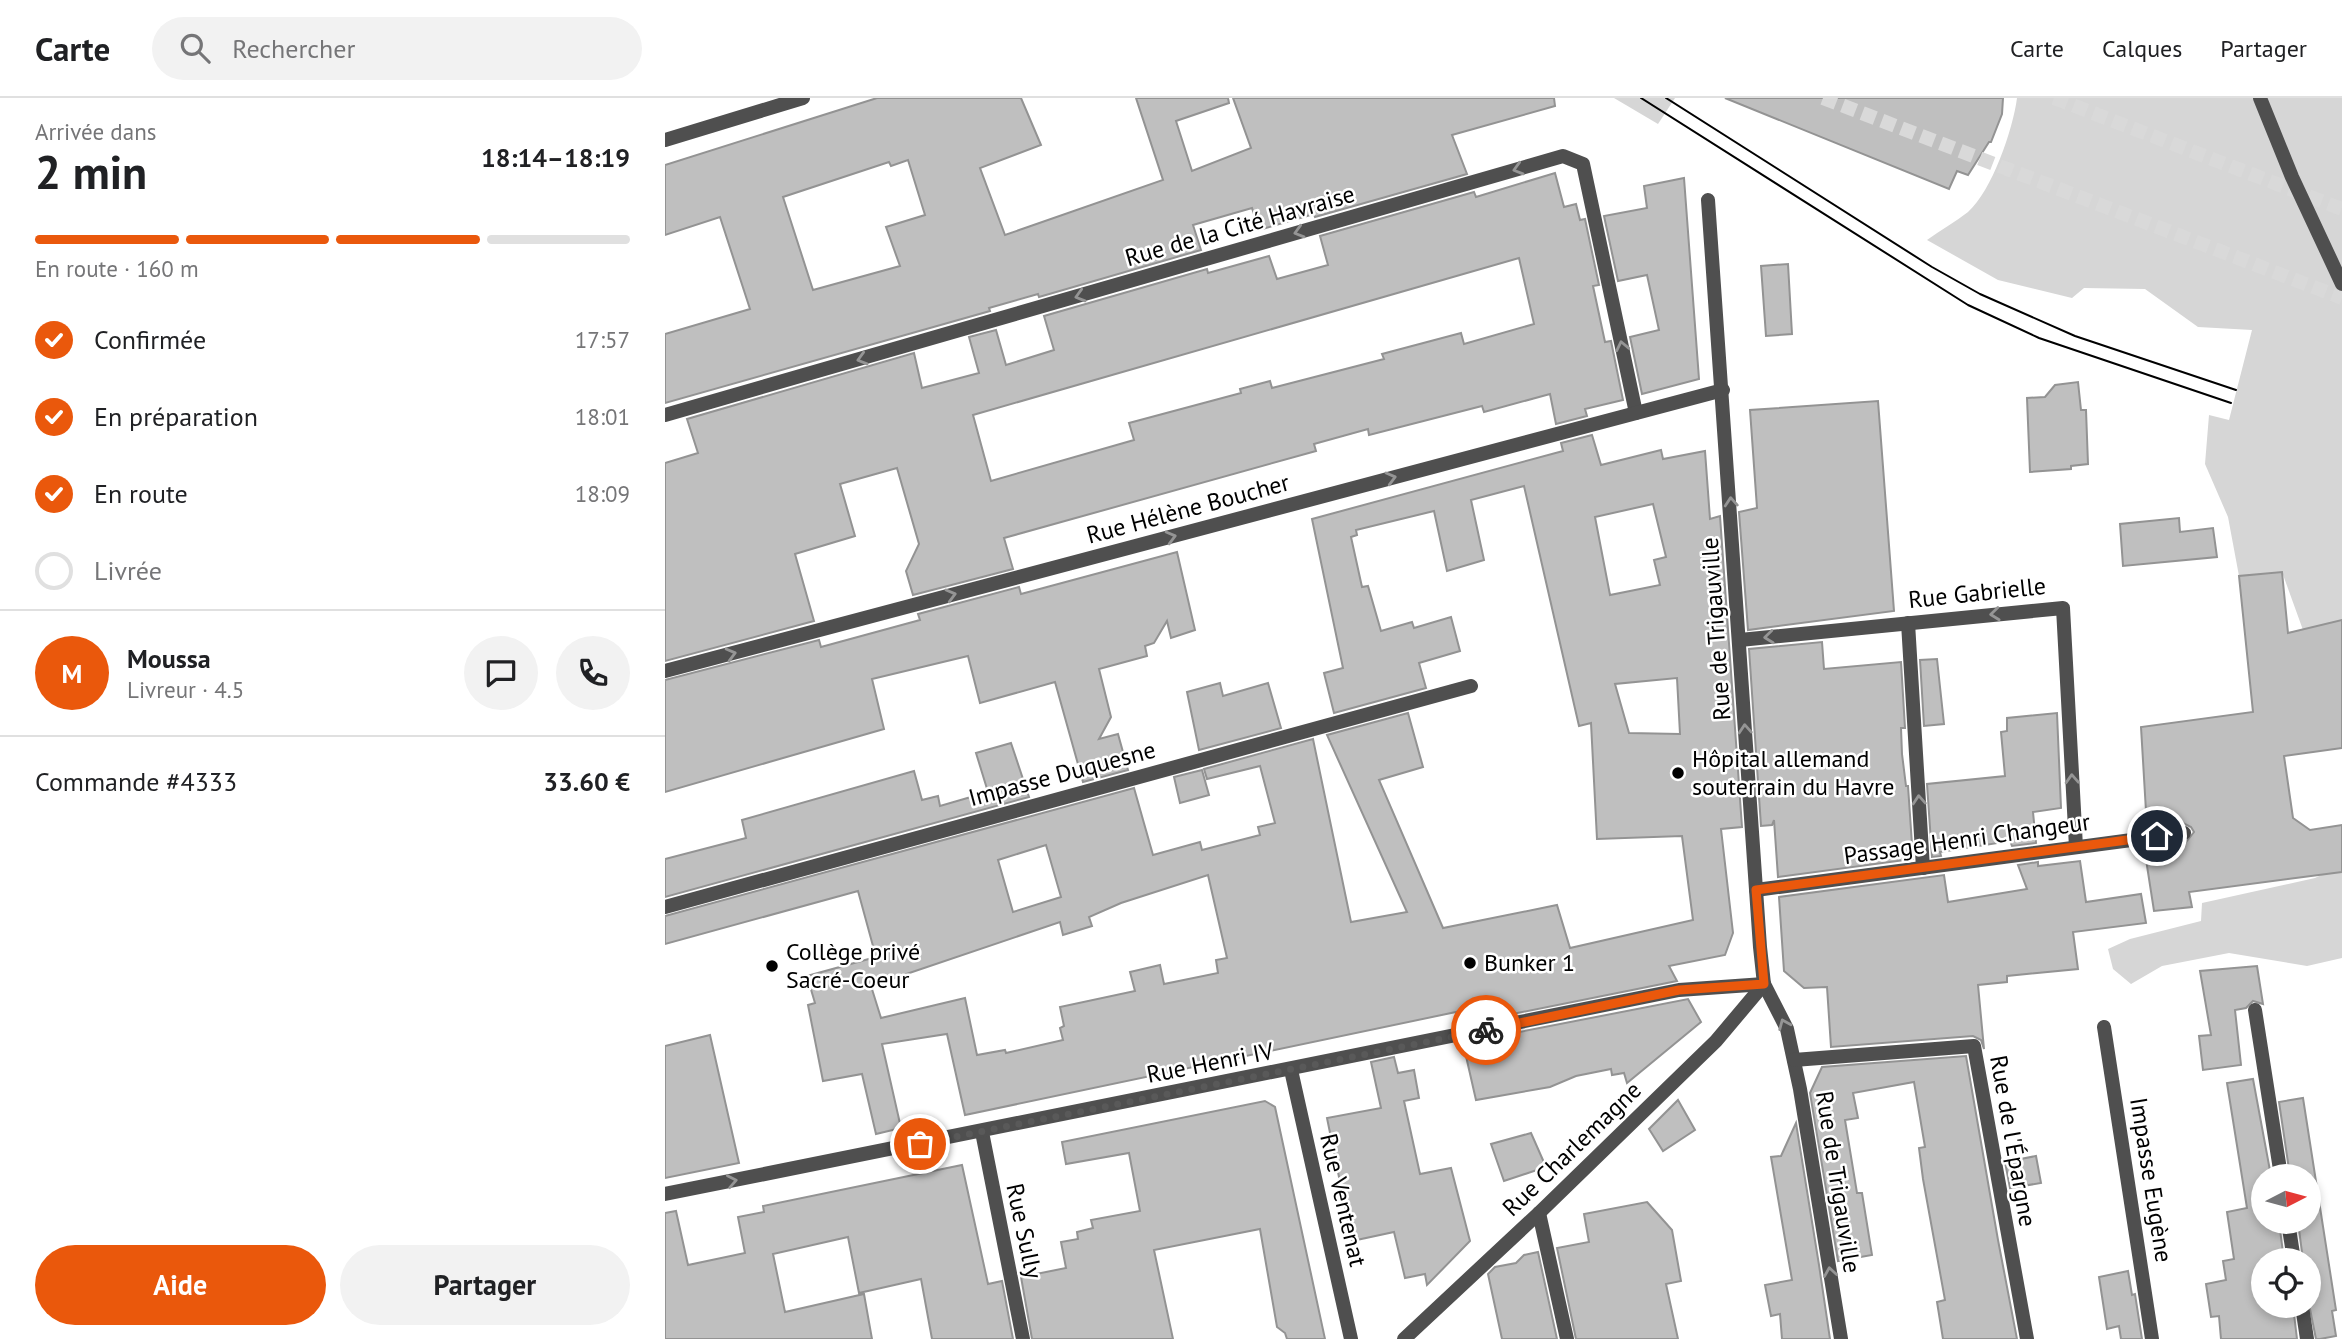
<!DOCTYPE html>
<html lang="fr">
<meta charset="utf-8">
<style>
body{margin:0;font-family:"PT Sans",sans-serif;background:#f2f2f2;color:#202124;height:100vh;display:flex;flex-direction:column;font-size:26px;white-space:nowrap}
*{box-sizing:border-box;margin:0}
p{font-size:23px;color:#757577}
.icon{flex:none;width:38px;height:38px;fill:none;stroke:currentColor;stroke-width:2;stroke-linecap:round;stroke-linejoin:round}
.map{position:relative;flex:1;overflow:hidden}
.sheet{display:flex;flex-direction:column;background:#fff;width:665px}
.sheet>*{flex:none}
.needle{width:46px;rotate:84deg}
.buttons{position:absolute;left:1586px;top:1066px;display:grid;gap:14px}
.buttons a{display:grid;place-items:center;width:70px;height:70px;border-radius:50%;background:#fff;box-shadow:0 4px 10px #0003;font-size:35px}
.pin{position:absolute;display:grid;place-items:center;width:60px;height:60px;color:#fff;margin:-30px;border:4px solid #fff;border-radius:50%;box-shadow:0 2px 7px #0007}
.courier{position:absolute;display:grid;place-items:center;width:70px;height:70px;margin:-35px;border:5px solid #ea580c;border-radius:50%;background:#fff;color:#222;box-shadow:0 2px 9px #0007}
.head em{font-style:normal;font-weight:600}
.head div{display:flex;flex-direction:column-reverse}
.head{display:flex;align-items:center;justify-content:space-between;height:119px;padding:0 35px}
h1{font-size:46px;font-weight:600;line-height:52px}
.bar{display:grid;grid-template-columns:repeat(4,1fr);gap:10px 7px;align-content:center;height:84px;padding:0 35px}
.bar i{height:9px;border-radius:5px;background:#e0e0e0}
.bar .current{background:#ea580c}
.bar p{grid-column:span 4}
.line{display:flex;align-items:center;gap:18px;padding:0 35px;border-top:2px solid #e0e0e0}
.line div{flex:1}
.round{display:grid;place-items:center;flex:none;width:74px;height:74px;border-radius:37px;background:#f2f2f2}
ol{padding:0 35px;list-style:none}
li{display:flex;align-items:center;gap:21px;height:77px}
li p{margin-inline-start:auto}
li .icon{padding:7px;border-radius:50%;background:#ea580c;color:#fff;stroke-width:4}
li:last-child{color:#757577}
li i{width:38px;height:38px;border:4px solid #e0e0e0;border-radius:50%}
.primary-button{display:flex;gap:14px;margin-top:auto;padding:14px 35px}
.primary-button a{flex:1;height:80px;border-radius:42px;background:#ea580c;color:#fff;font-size:28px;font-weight:600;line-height:80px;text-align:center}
.primary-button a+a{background:#f2f2f2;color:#202124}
header{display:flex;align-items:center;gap:42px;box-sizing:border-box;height:98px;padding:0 35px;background:#fff;border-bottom:2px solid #e0e0e0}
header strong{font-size:33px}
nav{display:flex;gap:38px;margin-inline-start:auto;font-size:24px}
.search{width:490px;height:63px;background:#f2f2f2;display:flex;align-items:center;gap:18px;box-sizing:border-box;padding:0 24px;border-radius:38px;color:#757577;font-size:26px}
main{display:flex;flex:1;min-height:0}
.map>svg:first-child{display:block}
.green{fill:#d6d6d6}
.building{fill:#bfbfbf;stroke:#939393;stroke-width:2;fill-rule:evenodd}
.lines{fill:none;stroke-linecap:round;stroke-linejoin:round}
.secondary-tunnel{stroke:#d9d9d9;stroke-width:14;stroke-dasharray:14 7;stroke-linecap:butt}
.service{stroke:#4f4f4f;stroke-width:14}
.minor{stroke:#4f4f4f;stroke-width:14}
.tram{stroke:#000;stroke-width:2}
.oneway{stroke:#959595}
.done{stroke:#595959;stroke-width:7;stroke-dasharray:0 12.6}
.route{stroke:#ea580c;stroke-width:9}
.poi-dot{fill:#000;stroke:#fff;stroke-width:2.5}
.labels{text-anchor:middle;stroke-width:5;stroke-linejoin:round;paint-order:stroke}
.street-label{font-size:24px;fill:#000;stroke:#fff}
.poi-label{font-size:24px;fill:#000;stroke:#fff;text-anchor:start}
</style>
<header>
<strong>Carte</strong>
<div class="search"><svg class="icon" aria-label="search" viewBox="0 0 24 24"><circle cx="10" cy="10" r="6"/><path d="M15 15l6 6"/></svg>Rechercher</div>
<nav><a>Carte</a><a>Calques</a><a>Partager</a></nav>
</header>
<main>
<section class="sheet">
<div class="head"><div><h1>2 min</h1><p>Arrivée dans</p></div><em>18:14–18:19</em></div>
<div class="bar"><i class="current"></i><i class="current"></i><i class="current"></i><i></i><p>En route · 160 m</p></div>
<ol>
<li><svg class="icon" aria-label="check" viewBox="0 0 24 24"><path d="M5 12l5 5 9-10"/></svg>Confirmée<p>17:57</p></li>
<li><svg class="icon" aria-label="check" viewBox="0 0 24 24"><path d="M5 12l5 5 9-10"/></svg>En préparation<p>18:01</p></li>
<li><svg class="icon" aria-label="check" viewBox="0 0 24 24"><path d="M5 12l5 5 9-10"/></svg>En route<p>18:09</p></li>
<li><i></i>Livrée</li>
</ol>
<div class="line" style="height:126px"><b class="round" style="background:#ea580c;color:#fff">M</b><div><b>Moussa</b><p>Livreur · 4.5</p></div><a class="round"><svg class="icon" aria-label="chat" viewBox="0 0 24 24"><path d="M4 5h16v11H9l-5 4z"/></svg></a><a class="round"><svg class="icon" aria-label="phone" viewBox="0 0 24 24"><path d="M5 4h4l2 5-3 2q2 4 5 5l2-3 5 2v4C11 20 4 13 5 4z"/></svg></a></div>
<div class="line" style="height:91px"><div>Commande #4333</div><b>33.60 €</b></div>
<div class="primary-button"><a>Aide</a><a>Partager</a></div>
</section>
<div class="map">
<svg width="1677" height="1241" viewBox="0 0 1677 1241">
<rect width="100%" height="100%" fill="#fff"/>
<g class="green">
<path d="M949,0h61l-17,26z"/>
<path d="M1352,0h325v522l-39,10 -21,-58 -43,4 -11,-59 -23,-53 4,-49 20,5 23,-90 -54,-3 -53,-38 -61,-1 -12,10 -74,-18 -71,-40c14,-10 28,-18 41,-28 24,-21 45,-83 49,-114z"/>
<path d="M1677,767v93l-35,8 -78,-13 -67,13 -31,18 -18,-15 -5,-20 22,-10 71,-18 1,-18 113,-25z"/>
</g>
<g class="building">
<path d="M212,0h144l20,47 -61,23 25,67 158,-55 -27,-82h92l1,5 -53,18 16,50 59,-23 -18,-50h321l1,8 -103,29 15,39 -152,43 -1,-3 -55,16 -7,-22 -59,17 8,25 -162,47 -1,-3 -49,14 1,3 -325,92v-69l85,-25 -30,-92 -55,18v-70zM243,62l17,55 -39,12 14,39 -87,24 -30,-93 106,-35 2,4z"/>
<path d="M1060,0h278l-1,16 -11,28h-2l-21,33 -11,-4 -8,18z"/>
<path d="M890,75l9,34 12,-3 4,16 5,-1 14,66 -6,1 12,56 6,-1 12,59 -38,9 2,7 -31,8 -6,-30 -66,18 -2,-6 -113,29 -1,-6 -54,15 2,7 -312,87 9,31 -100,26 -7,-24 13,-27 -22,-76 -57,16 15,52 -60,18 19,67 -149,40v-198l33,-10 -11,-34 227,-66 8,35 57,-15 -10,-36 27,-7 10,35 48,-15 -10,-34 163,-47 1,4 61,-17 8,23 51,-14 -8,-29 154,-44 2,5zM854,160l15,66 -70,20 -3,-11 -79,21 2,5 -112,29 -2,-7 -30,8 1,4 -112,30 5,17 -143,41 -18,-66z"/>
<path d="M1019,80l15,201 -57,15 -12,-57 29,-7 -12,-55 -29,6 -14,-65 43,-8 -3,-22z"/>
<path d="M1123,166l4,70 -26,2 -5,-70z"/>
<path d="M1413,284l3,28h5l2,54 -17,2v3l-41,3 -3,-74 18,-1 10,-12z"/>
<path d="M1213,303l16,210 -146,19 -9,-118 18,-4 -7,-98z"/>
<path d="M927,337l9,30 60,-15 2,9 42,-8 5,68 10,-3 22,311 -21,2 12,104 -8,22 -56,11 8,15 -219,44 -2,-13 -491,103 -18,-81 -65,10 19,84 -25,6 -14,-60 -39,7 -15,-76 7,-2 -8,-27 69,-19 -18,-66 -193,53v-28l469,-128 19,67 47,-13 2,8 58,-15 -2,-8 17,-4 -15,-57 -53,13 -3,-10 109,-30 38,183 56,-10 -80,-177 81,-22 15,54 -44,13 64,148 114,-23 13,43 123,-28 -11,-84 -85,3 -6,-116 -12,3 -55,-240 -53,14 13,60 -37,11 -13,-60 -78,19 1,5 -6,2 11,50 6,-1 13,45 31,-9 2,6 37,-11 9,34 -41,12 7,25 -92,25 -10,-40 19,-5 -31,-149 251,-68 -2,-8zM988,406l13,53 -12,3 6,25 -50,10 -15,-78zM1012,580l3,56 -51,-1 -14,-49zM381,747l15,52 -48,15 -15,-52zM543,777l19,83 -11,2 2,13 -54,11 -4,-19 -30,7 5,19 -75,16 4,19 -4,2 3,12 -57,13 -1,-3 -28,5 -12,-57 -84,20 -10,-32 189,-64 3,13 29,-9 -3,-9 32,-14z"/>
<path d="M1514,420l1,14 33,-4 4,29 -94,9 -3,-42z"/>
<path d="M512,454l18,78 -24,8 -4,-17 -13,22 -9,3 2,10 -48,13 12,48 -12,22 19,-5 10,36 -45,12 -28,-100 -75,21 -12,-47 -96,23 12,50 -219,63v-112l154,-40 2,7 99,-27 -2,-6 101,-27 2,7z"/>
<path d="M1617,474l6,61 54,-13v128l-58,8 9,62 17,12 32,-5v47l-153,20 3,15 -38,4 -9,-58 4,-1 -1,-5 38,-5 8,-10 -3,-5 -8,-4 -36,5 -6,-101 112,-15 -14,-136z"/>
<path d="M1157,544l2,27 77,-7 4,66h-4l1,26 4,32h2l5,73 -135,18 -4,-57 -2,5 -11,1 -12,-177z"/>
<path d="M1272,561l7,65 -20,2 -4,-66z"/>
<path d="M555,585l3,13 45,-13 13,45 -82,22 -12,-58z"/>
<path d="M1392,615l4,95 -28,4 3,31 -24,3 -2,-5 -70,11 1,4 -9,1 -5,-73 78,-8 -4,-44 6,-1v-13z"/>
<path d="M346,645l18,54 -364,100v-38l81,-21 -4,-18 172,-49 8,29 16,-4 2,10 48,-14 -12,-39z"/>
<path d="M537,672l7,25 -29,8 -6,-26z"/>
<path d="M1415,763l6,41 55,-8 5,29 -73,9 5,37 -71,7v6l-29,3 6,64 -3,-9 -8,-4 -142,11 -4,-60 -23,1 -20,-17 -5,-74 165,-22 4,27 79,-13 -9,-24 20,-3v4z"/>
<path d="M1592,868l6,38 -10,-3 -7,7 -11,2 6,55 -38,5 -4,-34 12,-1 -11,-64z"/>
<path d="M1023,901l13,23 -74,61 -3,-10 -12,2 -1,-6 -35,7 -26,11 -74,13 -13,-57z"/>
<path d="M45,937l29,128 -74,15v-132z"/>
<path d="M1301,958l32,184 19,99h-74l-6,-37 8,-2 -22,-121 -4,-31 6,-1 -11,-65 -61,11 5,25 -13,2 12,73h5l10,62 -34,6 -28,-168 12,-26z"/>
<path d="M729,959l4,16 16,-3 5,28 -15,3 16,73 31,-6 19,73 -43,44 -2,-11 -20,4 -11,-46 -42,9 -25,-123 54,-10 -10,-46z"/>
<path d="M1588,981l18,97h-8v46h16l5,38h-21v46h30l4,33h-76l-2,-23 -8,1 -5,-33 20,-4 -3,-19 11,-2 -7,-47 20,-4 -20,-125z"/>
<path d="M1638,1000l33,212 -4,1 4,25 -16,3h-4l-8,-40v-39h-5l-5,-38h10v-46h-18l-11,-74z"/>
<path d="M1013,1002l17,30 -32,21 -14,-22z"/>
<path d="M600,1003l10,6 50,232h-38l-2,-6 -8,-6 -17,-98 -106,21 19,89h-141l-11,-62 45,-9 -5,-26 17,-3 -1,-7 16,-4 -2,-8 49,-9 -11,-58 -63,11 -4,-22z"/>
<path d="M1131,1025l23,142 11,74h-48l-2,-25 -9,2 -6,-31 27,-5 -21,-123 10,-1z"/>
<path d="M866,1035l15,34 -42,14 -13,-37z"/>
<path d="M1371,1058l5,27 -31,5 -5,-26z"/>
<path d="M297,1067l26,119 14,-3 11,58h-81l-11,-60 -62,14 -11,-56 -75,17 12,58 79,-18 8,45h-207v-126l11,-2 12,54 57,-12 -7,-36 26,-5 -1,-6z"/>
<path d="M982,1104l25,28 9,51 -15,3 12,55h-102l-19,-91 32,-6 -5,-28z"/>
<path d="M873,1154l19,87h-55l-14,-65 7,-7 21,-4 8,-8z"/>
<path d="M1463,1173l4,24 3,-1 7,45h-21l-2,-13 -12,3 -8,-52z"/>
</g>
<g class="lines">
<g class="secondary-tunnel">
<path d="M1158,0l519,200"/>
<path d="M1389,0l288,111"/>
</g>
<g class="service">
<path d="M0,809l806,-221"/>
<path d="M1590,912l26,166"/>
<path d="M1439,929l48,312"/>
<path d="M874,1115l28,126"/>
<path d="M1623,1124l6,38"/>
<path d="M1637,1208l5,33"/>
</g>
<g class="minor">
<path d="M1595,0l32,79 50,107"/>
<path d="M0,42l138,-42"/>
<path d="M1043,102l52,747 4,37 23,45 13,60 41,250"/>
<path d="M0,317l898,-259 20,8 53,249"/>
<path d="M1243,525l15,245"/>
<path d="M1075,542l323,-32 13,239"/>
<path d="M0,573l1058,-281"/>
<path d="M1091,792l428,-57"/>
<path d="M1129,962l180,-14 53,293"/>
<path d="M626,972l60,269"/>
<path d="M317,1034l41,207"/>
<path d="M0,1096l1014,-204 85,-6"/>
<path d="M739,1241l135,-126 177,-172 48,-57"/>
</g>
<g class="tram">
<path d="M976,0l327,207 71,33 192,65"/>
<path d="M1001,0l266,169 48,27 95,42 161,54"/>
</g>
</g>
<defs><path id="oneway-chevron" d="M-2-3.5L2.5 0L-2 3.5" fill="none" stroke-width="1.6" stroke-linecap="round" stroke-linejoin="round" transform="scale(1.75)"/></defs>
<g class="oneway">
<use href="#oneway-chevron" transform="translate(853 71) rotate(164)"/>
<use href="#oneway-chevron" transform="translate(634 134) rotate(164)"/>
<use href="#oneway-chevron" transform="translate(415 198) rotate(164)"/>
<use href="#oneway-chevron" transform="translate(957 248) rotate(-102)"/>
<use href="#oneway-chevron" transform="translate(197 261) rotate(164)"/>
<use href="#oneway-chevron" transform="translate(726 380) rotate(-15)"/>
<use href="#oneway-chevron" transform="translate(1066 404) rotate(-94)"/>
<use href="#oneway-chevron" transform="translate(506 439) rotate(-15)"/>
<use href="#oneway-chevron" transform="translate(286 497) rotate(-15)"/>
<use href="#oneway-chevron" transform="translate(1330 516) rotate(174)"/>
<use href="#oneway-chevron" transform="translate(1104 539) rotate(174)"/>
<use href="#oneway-chevron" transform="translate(66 556) rotate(-15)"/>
<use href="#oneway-chevron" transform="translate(1080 631) rotate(-94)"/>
<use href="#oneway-chevron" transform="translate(1407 681) rotate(-93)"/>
<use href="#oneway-chevron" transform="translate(1254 702) rotate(-94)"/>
<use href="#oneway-chevron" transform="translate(1119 926) rotate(-113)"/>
<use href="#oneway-chevron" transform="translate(67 1083) rotate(-11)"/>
<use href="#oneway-chevron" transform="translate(1165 1174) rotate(-99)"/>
</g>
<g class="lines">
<path class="done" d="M255,1046l566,-114"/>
<path class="route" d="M821,932l193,-40 85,-6 -8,-94 401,-54"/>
</g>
<g class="poi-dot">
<circle cx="1013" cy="675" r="7"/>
<circle cx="805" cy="865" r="7"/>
<circle cx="107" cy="868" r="7"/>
</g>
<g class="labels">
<g class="street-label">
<text transform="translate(575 128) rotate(-16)" y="8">Rue de la Cité Havraise</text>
<text transform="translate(523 411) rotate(-15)" y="8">Rue Hélène Boucher</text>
<text transform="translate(1312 495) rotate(-6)" y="8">Rue Gabrielle</text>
<text transform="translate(1051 531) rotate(-94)" y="8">Rue de Trigauville</text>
<text transform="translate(397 676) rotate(-15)" y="8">Impasse Duquesne</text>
<text transform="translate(1302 741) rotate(-8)" y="8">Passage Henri Changeur</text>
<text transform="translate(545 965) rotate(-11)" y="8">Rue Henri IV</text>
<text transform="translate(1348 1043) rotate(80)" y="8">Rue de l'Épargne</text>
<text transform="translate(907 1051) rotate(-44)" y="8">Rue Charlemagne</text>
<text transform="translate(1486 1082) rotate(81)" y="8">Impasse Eugène</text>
<text transform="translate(1173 1084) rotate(81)" y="8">Rue de Trigauville</text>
<text transform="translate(678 1102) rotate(77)" y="8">Rue Ventenat</text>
<text transform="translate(359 1133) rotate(78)" y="8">Rue Sully</text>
</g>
<g class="poi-label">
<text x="1027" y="669">Hôpital allemand<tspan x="1027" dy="28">souterrain du Havre</tspan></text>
<text x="121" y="862">Collège privé<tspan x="121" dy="28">Sacré-Coeur</tspan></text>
<text x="819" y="873">Bunker 1</text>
</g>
</g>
</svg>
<div class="buttons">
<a><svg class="needle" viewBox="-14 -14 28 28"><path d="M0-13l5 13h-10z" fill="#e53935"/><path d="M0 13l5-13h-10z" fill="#757577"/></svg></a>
<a><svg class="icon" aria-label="locate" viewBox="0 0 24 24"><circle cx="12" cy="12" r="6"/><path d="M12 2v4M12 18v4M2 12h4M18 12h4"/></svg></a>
</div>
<div class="pin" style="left:255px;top:1046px;background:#ea580c"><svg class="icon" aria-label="bag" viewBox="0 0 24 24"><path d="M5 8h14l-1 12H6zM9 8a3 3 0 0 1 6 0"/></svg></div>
<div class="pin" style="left:1492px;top:738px;background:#1f2937"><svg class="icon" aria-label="home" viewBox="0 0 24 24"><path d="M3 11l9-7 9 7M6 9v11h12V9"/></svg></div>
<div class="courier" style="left:821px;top:932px"><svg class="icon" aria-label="bike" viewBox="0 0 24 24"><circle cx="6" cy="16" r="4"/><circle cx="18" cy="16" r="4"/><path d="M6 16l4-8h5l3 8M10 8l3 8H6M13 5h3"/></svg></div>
</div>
</main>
